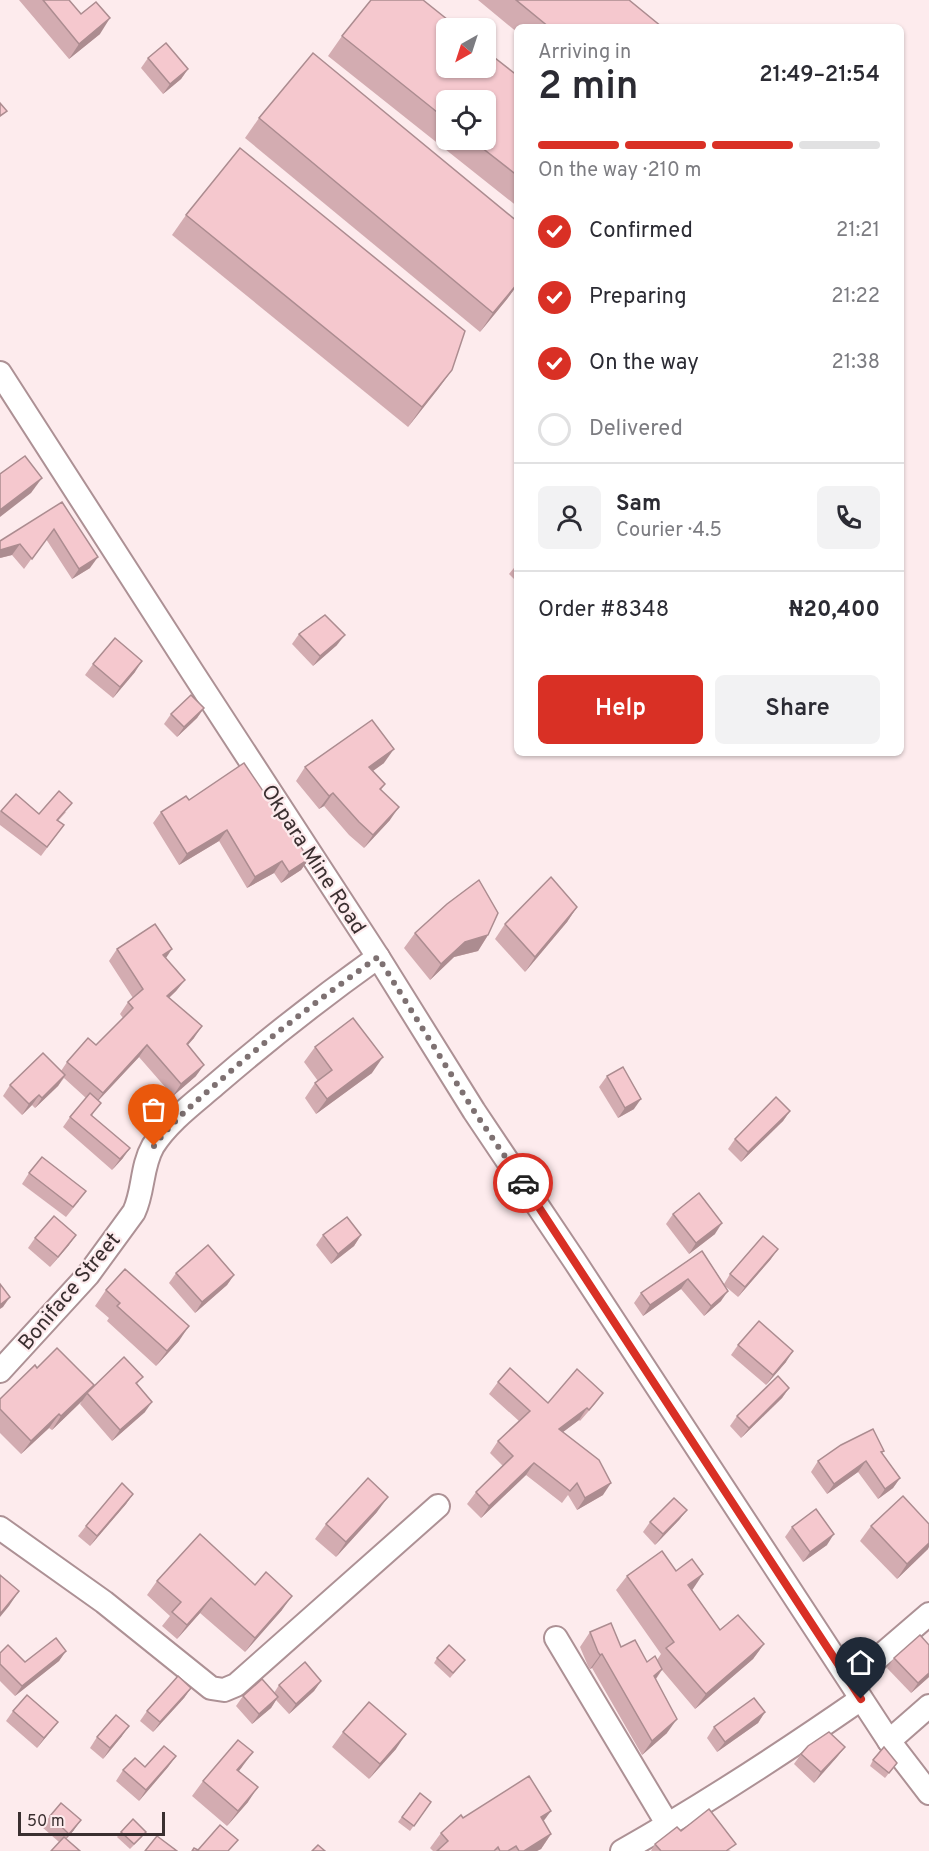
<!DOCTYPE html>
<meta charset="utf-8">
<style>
body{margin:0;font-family:Overpass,sans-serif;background:#f2f2f3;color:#2b2b33;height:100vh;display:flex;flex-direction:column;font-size:22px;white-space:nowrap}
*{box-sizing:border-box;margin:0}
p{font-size:20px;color:#7c7c81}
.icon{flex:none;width:33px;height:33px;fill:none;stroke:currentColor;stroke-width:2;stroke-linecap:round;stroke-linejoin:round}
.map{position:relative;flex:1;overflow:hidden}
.drawer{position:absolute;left:514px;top:24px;width:390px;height:732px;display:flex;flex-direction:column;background:#fff;border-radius:9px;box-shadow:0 2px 4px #0004}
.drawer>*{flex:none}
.needle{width:39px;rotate:219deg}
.buttons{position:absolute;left:436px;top:18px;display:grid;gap:12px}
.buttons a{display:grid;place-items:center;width:60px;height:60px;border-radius:9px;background:#fff;box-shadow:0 2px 4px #0004;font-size:30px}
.scale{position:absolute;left:18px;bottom:15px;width:147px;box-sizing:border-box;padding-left:6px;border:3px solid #3a2f30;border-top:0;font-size:16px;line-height:21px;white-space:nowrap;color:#3a2f30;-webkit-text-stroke:4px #fdebed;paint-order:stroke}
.pin{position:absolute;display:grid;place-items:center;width:51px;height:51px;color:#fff;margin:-62px -26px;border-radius:50% 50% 50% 0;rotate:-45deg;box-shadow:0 0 6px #0007}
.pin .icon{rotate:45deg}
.courier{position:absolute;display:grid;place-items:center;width:60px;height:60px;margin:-30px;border:4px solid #d93025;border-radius:50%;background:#fff;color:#222;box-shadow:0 2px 8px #0007}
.headline em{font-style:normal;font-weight:600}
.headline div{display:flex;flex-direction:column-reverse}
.headline{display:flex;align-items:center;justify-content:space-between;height:102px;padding:0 24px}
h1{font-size:39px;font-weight:600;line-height:45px}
.bar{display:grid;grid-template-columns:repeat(4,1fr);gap:9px 6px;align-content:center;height:72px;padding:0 24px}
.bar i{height:8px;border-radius:4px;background:#e1e1e2}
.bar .current{background:#d93025}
.bar p{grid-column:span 4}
.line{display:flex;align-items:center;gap:15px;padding:0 24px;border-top:2px solid #e1e1e2}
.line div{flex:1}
.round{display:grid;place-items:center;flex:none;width:63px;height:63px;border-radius:9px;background:#f2f2f3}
ol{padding:0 24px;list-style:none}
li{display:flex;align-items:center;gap:18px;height:66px}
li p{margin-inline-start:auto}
li .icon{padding:6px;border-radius:50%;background:#d93025;color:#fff;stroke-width:4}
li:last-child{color:#7c7c81}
li i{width:33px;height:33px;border:3px solid #e1e1e2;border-radius:50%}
.button{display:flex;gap:12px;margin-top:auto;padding:12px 24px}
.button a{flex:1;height:69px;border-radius:9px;background:#d93025;color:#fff;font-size:24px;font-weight:600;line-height:69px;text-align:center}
.button a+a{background:#f2f2f3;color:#2b2b33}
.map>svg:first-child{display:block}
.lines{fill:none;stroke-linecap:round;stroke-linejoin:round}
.minor-casing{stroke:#ad9195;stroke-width:26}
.minor{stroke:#fff;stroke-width:22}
.wall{fill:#d3acb1;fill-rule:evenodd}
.shaded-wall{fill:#ac8c90}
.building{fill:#f5c8ce;stroke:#ac8c90;stroke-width:1.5}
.done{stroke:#7e7172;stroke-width:6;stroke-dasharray:0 10.8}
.route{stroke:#d93025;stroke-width:8}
.labels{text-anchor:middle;stroke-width:4.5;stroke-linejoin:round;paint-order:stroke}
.street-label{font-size:21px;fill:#3a2f30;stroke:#fdebed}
</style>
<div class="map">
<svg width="929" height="1851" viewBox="0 0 929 1851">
<rect width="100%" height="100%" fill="#fdebed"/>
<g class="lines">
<defs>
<g id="minor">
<path d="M0,373l193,300 185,284 96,154 100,149 315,481 40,52"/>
<path d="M0,1371l88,-96 46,-63c10,-21 7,-45 19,-66 15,-24 41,-43 62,-61 52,-45 107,-88 163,-128"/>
<path d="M0,1528l104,74 107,86 13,2 12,-5 202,-179"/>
<path d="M556,1638l112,187"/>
<path d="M851,1681l78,-67"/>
<path d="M889,1741l40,-35"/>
<path d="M622,1851c82,-46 161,-98 239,-152"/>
</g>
</defs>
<use href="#minor" class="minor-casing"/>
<use href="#minor" class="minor"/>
</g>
<g class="wall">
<path d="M19,0h50l12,14 19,20 -31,25z"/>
<path d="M478,0h151l33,27h-144v6z"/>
<path d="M342,36l176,40v131l-190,-151zM447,100l39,40h-39z"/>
<path d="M148,58l40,11 -7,10 -18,15 -22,-26z"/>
<path d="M259,118l259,166 -11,15 -27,33 -235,-194z"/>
<path d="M186,215l266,155 -14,19 -30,38 -236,-192z"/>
<path d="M62,502l28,66 -18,11 -26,-40 -22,30 -12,-14 -12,3z"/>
<path d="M518,563v20l-9,-9z"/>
<path d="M299,634l38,11 -24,21 -21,-22z"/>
<path d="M93,664l42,8 -22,26 -28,-23z"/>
<path d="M204,708l-7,10 -20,19 -13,-13 7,-10z"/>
<path d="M384,763l-11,8 12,13 -4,6 9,30 -26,28 -15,-13 -25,-29 -5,3 -23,-28 9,-14z"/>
<path d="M16,794l23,20 27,-2 -8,9 6,4 -23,31 -41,-31v-13z"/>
<path d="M189,800l120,59 -8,11 -20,13 -7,-10 -27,15 -28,-47 -40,24 -26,-42 8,-11z"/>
<path d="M577,907l-10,15 -42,50 -30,-33 10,-15z"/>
<path d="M415,933l73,2 -10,16 -24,6 -24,23 -26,-32z"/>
<path d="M117,949l48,10 20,21 -9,11 -7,7 25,40 -6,7 8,31 -23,20 -34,-39 -41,44 -6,15 31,42 -11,12 -49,-43 7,-10 16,-19 -22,-20 -6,8 -23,22 -3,-3 -10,10 -19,-19 7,-11 51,-14 6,-9 29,-17 27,-27 -3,-4 8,-12 5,-4 -24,-37z"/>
<path d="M315,1047l57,26 -56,41 -11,-16 10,-15 3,-2 -14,-19z"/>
<path d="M607,1076l27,33 -16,9 -19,-31z"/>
<path d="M790,1111l-7,10 -42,41 -13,-13 7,-10z"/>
<path d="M29,1173l50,28 -13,16 -44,-33z"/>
<path d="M673,1214l42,20 -26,20 -23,-30z"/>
<path d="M323,1235h38l-7,11 -23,18 -15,-19z"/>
<path d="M35,1238l34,7 -19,22 -22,-19z"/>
<path d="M702,1251l22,33 6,-10 41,-15 -33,38 -13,-11 -4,15 -17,15 -23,-27 -38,27 -9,-13 7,-10z"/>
<path d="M176,1273l58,2 -7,10 -32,28 -26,-30z"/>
<path d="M106,1290l73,51 -23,25 -49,-45 2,-3 -14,-12z"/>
<path d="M738,1345l48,17 -20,23 -35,-30z"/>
<path d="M37,1368l57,17 -4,6 53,-14 -6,7 8,28 -33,29 -32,-37 2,-3 -30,29 -3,-2 -28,26 -21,-21v-34z"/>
<path d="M498,1382l50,21 55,-10 -8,11 -15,17 -1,-1 -16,12 40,63 -26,15 -9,-15 -6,8 -36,-28 -45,43 -14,-14 9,-12 27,-26 -13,-13 8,-12 21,-20 -30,-27z"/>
<path d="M789,1388l-7,10 -41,40 -11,-12 7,-10z"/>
<path d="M884,1451l-2,2 18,25 -7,10 -15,11 -20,-27 -31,22 -16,-22 7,-11z"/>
<path d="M133,1494l-7,10 -36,42 -12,-10 8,-10z"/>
<path d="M687,1510l-8,10 -24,25 -12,-13 7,-10z"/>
<path d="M377,1512l-41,45 -21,-18 11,-15z"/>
<path d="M871,1526l57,23 -31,30 -37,-38z"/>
<path d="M792,1527l35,18 -24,17 -18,-25z"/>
<path d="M676,1571l17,18 -1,1 28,40 44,14 -11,15 -58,50 -33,-39 -6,9 11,54 -25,22 -50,-87 -2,1 -2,-3 -8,-19 10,-15 31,15 26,15 10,-2 4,-6 -45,-64 11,-14z"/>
<path d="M157,1581l125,29 -37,42 -45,-39 -23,26 -15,-13 8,-10 -23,-21z"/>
<path d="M66,1651l-7,10 -44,35 -15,-15v-28l25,9z"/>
<path d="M437,1658l24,7 -11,13 -16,-15z"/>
<path d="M894,1658l35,19 -18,16 -24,-25z"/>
<path d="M321,1681l-7,10 -25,23 -13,-14 -5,8 -19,16 -16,-18 7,-10 31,-3 5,-8z"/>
<path d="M191,1688l-7,10 -31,34 -13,-11 7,-10z"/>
<path d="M13,1711l45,11 -8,10 -13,16 -31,-27z"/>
<path d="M765,1712l-7,11 -41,29 -10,-14 7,-11z"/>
<path d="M343,1732l53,17 -27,30 -37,-32z"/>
<path d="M122,1736l-19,23 -13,-11 7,-11z"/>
<path d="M845,1747l-8,10 -23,26 -20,-19 7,-10z"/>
<path d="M176,1756l-8,11 -29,34 -23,-20 7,-11 22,-3z"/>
<path d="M873,1760l24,3 -12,15 -15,-12z"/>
<path d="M242,1767l-3,4 9,31 -21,24 -35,-30 11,-15z"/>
<path d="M420,1793l11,9 -21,29 -12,-9z"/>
<path d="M50,1816l24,14 -8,9 -7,3 -17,-15z"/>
<path d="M463,1818l80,4 8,12 -10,15 -4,2h-104l-3,-3 11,-15z"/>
<path d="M681,1831l50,20h-80l4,-7z"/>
<path d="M121,1832l21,5 -12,12 -13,-12z"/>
</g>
<g class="shaded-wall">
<path d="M110,18l-10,16 -31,25 10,-15z"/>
<path d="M188,69l-7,10 -18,15 7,-10z"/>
<path d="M518,284l-11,15 -27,33 13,-19z"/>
<path d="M452,370l-14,19 -30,38 14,-20z"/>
<path d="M42,478l-11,15 -31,24v-7z"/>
<path d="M20,544l-8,11 -12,3v-8z"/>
<path d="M98,557l-8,11 -18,11 7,-10z"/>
<path d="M345,635l-8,10 -24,21 7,-10z"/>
<path d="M142,661l-7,11 -22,26 7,-11z"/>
<path d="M204,708l-7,10 -20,19 7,-10z"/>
<path d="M394,749l-10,14 -24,17 9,-13z"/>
<path d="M333,793l-9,13 -5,3 10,-13z"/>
<path d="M399,807l-9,13 -26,28 9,-13z"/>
<path d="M227,830l-8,11 -40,24 8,-11z"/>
<path d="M309,859l-8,11 -20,13 8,-11z"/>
<path d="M282,861l-8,12 -27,15 8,-11z"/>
<path d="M577,907l-10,15 -42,50 10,-15z"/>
<path d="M488,935l-10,16 -24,6 -24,23 11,-16 24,-22z"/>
<path d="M172,949l-8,12 -1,-6z"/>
<path d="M185,980l-9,11 -17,16 8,-11z"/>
<path d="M202,1026l-8,12 -16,17 9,-11z"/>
<path d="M147,1045l-8,12 -45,48 9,-12z"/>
<path d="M383,1057l-11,16 -56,41 11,-15z"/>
<path d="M204,1065l-8,11 -23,20 8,-12z"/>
<path d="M65,1075l-7,11 -23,22 7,-10z"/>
<path d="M39,1095l-7,10 -10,10 7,-11z"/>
<path d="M641,1099l-7,10 -16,9 7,-10z"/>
<path d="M790,1111l-7,10 -42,41 7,-10z"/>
<path d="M130,1148l-7,10 -11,12 8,-11z"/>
<path d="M722,1223l-7,11 -26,20 7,-11z"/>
<path d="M76,1235l-7,10 -19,22 8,-10z"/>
<path d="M361,1235l-7,11 -23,18 7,-10z"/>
<path d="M778,1249l-7,10 -33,38 7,-10z"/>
<path d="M234,1275l-7,10 -32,28 7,-11z"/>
<path d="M688,1279l-7,10 -38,27 7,-11z"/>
<path d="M728,1291l-7,10 -17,15 7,-10z"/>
<path d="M10,1297l-7,10 -3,2v-4z"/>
<path d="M189,1326l-10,15 -23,25 11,-15z"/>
<path d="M793,1351l-7,11 -20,23 7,-10z"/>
<path d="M94,1385l-12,16 -30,29 9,-14z"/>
<path d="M789,1388l-7,10 -41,40 8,-10z"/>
<path d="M152,1402l-7,10 -33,29 8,-11z"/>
<path d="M587,1408l-8,12 -28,21 8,-12z"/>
<path d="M59,1414l-10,14 -28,26 10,-13z"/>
<path d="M866,1461l-8,11 -31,22 7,-10z"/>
<path d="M534,1463l-8,12 -45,43 8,-12z"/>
<path d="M900,1478l-7,10 -15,11 7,-10z"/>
<path d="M611,1483l-8,12 -26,15 8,-12z"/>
<path d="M133,1494l-7,10 -36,42 7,-10z"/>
<path d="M388,1497l-11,15 -41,45 10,-15z"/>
<path d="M687,1510l-8,10 -24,25 8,-11z"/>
<path d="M834,1534l-7,11 -24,17 7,-10z"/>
<path d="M929,1543v4l-1,2 -31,30 10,-15z"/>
<path d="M703,1574l-10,15 -15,11 10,-15z"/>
<path d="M19,1591l-10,15 -9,11v-3z"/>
<path d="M292,1596l-10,14 -37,42 10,-14z"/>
<path d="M211,1598l-11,15 -23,26 10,-14z"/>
<path d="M764,1644l-11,15 -58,50 11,-15z"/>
<path d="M66,1651l-7,10 -44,35 7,-10z"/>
<path d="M602,1654l-10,14 -2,1 10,-14z"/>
<path d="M662,1669l-9,14 1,-7z"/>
<path d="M929,1673v4l-18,16 7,-10z"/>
<path d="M321,1681l-7,10 -25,23 7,-10z"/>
<path d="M191,1688l-7,10 -31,34 7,-10z"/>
<path d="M278,1697l-7,11 -19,16 7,-10z"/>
<path d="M765,1712l-7,11 -41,29 8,-10z"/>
<path d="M677,1719l-10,14 -25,22 10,-14z"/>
<path d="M58,1722l-8,10 -13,16 7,-10z"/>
<path d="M129,1726l-7,10 -19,23 7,-11z"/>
<path d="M406,1734l-10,15 -27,30 11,-15z"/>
<path d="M845,1747l-8,10 -23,26 7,-11z"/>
<path d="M253,1752l-11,15 -15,18 10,-15z"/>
<path d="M176,1756l-8,11 -29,34 7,-11z"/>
<path d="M258,1787l-10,15 -21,24 11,-15z"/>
<path d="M551,1811l-11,15 1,-9z"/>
<path d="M81,1820l-7,10 -12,14 7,-10z"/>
<path d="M551,1834l-10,15 -4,2h-13z"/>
</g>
<g class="building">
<path d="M43,0h26l12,14 15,-12 14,16 -31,26z"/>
<path d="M371,0h52l35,28h-11v40h39v-17l32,25v100l-46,-36h14v-40h-39v20l-105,-84z"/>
<path d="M516,0h113l33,27h-113z"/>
<path d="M166,43l22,26 -18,15 -22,-26z"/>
<path d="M313,53l205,169v61l-25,30 -234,-195z"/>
<path d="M0,103l7,8 -7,5z"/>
<path d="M240,148l225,183 -13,39 -30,37 -236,-192z"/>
<path d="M25,456l17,22 -42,32v-36z"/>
<path d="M62,502l36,55 -19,12 -25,-40 -22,30 -12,-15 -20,6v-9z"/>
<path d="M325,615l20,20 -25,21 -21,-22z"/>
<path d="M115,638l27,23 -22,26 -27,-23z"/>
<path d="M191,695l13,13 -20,19 -13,-13z"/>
<path d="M372,720l22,29 -25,18 16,17 -5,5 19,18 -26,28 -14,-13 -26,-29 -4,3 -24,-29z"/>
<path d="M244,763l65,96 -20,13 -7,-11 -27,16 -28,-47 -40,24 -26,-42 25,-16 3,4z"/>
<path d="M59,791l13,12 -15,17 7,5 -17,22 -46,-36 15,-17 23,20z"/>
<path d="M551,877l26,30 -42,50 -30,-33z"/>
<path d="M479,880l19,33 -10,22 -23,7 -24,22 -26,-31 32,-29z"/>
<path d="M155,924l17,25 -9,6 22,25 -18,16 35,30 -15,18 17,21 -23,19 -34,-39 -44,48 -36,-31 21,-24 8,7 37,-37 -5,-6 15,-13 -26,-40z"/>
<path d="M353,1018l30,39 -56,42 -12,-16 17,-13 -17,-23z"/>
<path d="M43,1053l22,22 -23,23 -3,-3 -10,9 -19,-19z"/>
<path d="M623,1067l18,32 -16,9 -18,-32z"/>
<path d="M90,1093l11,10 -10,12 39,33 -10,11 -50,-42z"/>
<path d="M776,1097l14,14 -42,41 -13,-13z"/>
<path d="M42,1157l44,34 -13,16 -44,-34z"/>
<path d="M699,1193l23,30 -26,20 -23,-29z"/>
<path d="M54,1216l22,19 -18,22 -23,-19z"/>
<path d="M347,1217l14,18 -23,19 -15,-19z"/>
<path d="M763,1236l15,13 -33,38 -15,-13z"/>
<path d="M208,1245l26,30 -32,27 -26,-29z"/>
<path d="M702,1251l26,40 -17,15 -23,-27 -38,26 -9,-12z"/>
<path d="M125,1269l64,57 -22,25 -50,-45 3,-3 -14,-13z"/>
<path d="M0,1284l10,13 -10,8z"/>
<path d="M759,1321l34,30 -20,24 -35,-30z"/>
<path d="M57,1348l37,37 -33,31 -2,-2 -28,27 -31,-32v-10l35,-34 2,3z"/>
<path d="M124,1357l19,20 -7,6 16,19 -32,28 -33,-37z"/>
<path d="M510,1368l38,35 29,-34 26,24 -14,17 -2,-2 -28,21 40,31 12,23 -26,15 -8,-15 -7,8 -36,-28 -45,43 -13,-14 37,-36 -15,-15 32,-30 -32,-29z"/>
<path d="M778,1376l11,12 -40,40 -12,-12z"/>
<path d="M873,1429l11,22 -3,1 19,26 -15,11 -19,-28 -32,23 -16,-23 23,-16z"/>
<path d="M368,1478l20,19 -42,45 -20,-18z"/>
<path d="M122,1483l11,11 -36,42 -11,-10z"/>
<path d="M903,1496l26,28v19l-22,21 -36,-38z"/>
<path d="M674,1498l13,12 -24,24 -13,-12z"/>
<path d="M816,1509l18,25 -24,18 -18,-25z"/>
<path d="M200,1534l55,51 11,-13 26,24 -37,42 -44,-40 -24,27 -15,-13 9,-10 -24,-21z"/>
<path d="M662,1551l14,20 16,-12 11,15 -15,11 32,45 18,-15 26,29 -58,50 -40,-46 8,-6 -47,-66z"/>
<path d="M0,1575l19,16 -19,23z"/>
<path d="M611,1623l10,24 14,-7 12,22 8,-6 7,13 -8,7 23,43 -25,22 -50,-87 -2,1 -2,-3 -8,-20z"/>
<path d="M920,1635l9,10v28l-11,10 -24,-25z"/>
<path d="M56,1638l10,13 -44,35 -22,-22v-11l8,-8 17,17z"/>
<path d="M449,1645l16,15 -12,13 -16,-15z"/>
<path d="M305,1662l16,19 -25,23 -17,-19z"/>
<path d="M178,1676l13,12 -31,34 -13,-11z"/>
<path d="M262,1679l16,18 -19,17 -16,-18z"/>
<path d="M27,1695l31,27 -14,16 -31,-27z"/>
<path d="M754,1698l11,14 -40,30 -11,-15z"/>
<path d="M369,1702l37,32 -26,30 -37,-32z"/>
<path d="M116,1715l13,11 -19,22 -13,-11z"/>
<path d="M829,1732l16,15 -24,25 -20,-18 7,-8z"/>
<path d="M238,1740l15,12 -16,18 21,17 -20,24 -35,-30z"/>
<path d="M164,1746l12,10 -30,34 -23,-20 12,-12 10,9z"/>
<path d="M884,1747l13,16 -8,10 -16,-13z"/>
<path d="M529,1776l22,35 -10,6 10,17 -27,17h-5l-3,-5 -8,5h-8l-2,-4 -4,4h-57l11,-10 -7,-8 20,-18 2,3z"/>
<path d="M420,1793l11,9 -17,24 -12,-9z"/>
<path d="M61,1803l20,17 -12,14 -19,-18z"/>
<path d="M709,1809l27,35 -10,7h-65l-6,-7 22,-17 4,4z"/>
<path d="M133,1819l13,13 -12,12 -13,-12z"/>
<path d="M220,1825l18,15 -10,11h-36l2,-3 4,2z"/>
<path d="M157,1836l20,15h-32z"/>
<path d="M64,1837l16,14h-29z"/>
<path d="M318,1845l7,6h-13z"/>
</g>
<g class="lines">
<path class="done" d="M154,1146c19,-26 44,-46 69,-68 49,-43 102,-83 155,-121l96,154 49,72"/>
<path class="route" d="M523,1183l338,516"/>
</g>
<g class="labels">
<g class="street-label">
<text transform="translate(314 859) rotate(57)" y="7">Okpara Mine Road</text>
<text transform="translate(69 1291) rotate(-50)" y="7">Boniface Street</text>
</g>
</g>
</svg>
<div class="buttons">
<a><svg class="needle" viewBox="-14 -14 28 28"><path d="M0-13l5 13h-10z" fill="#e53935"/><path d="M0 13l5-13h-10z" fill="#7c7c81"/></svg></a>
<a><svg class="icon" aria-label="locate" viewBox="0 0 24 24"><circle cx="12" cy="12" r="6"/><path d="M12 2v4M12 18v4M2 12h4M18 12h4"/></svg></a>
</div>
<div class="scale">50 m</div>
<div class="pin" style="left:154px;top:1146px;background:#ea580c"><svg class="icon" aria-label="bag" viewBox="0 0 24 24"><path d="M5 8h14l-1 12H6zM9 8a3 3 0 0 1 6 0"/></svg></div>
<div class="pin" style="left:861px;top:1699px;background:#1f2937"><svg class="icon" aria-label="home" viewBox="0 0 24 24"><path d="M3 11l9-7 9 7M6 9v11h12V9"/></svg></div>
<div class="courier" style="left:523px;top:1183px"><svg class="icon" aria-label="car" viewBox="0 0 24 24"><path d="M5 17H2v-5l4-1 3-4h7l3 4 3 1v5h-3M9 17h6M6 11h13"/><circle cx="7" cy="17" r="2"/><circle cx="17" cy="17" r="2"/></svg></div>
<section class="drawer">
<div class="headline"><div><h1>2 min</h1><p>Arriving in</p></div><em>21:49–21:54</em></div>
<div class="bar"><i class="current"></i><i class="current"></i><i class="current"></i><i></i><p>On the way · 210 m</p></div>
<ol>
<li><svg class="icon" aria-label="check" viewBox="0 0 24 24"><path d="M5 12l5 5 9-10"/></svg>Confirmed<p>21:21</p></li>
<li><svg class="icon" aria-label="check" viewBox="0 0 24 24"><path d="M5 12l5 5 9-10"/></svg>Preparing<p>21:22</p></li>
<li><svg class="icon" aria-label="check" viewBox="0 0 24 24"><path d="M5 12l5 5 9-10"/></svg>On the way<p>21:38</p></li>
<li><i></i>Delivered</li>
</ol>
<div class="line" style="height:108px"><a class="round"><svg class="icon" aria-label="person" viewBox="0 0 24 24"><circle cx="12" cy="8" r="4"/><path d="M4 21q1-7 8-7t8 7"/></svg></a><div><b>Sam</b><p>Courier · 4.5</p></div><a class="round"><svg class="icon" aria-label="phone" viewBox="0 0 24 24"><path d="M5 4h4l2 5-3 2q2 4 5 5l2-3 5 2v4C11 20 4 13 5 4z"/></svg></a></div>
<div class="line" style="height:78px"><div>Order #8348</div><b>₦20,400</b></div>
<div class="button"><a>Help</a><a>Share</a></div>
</section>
</div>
